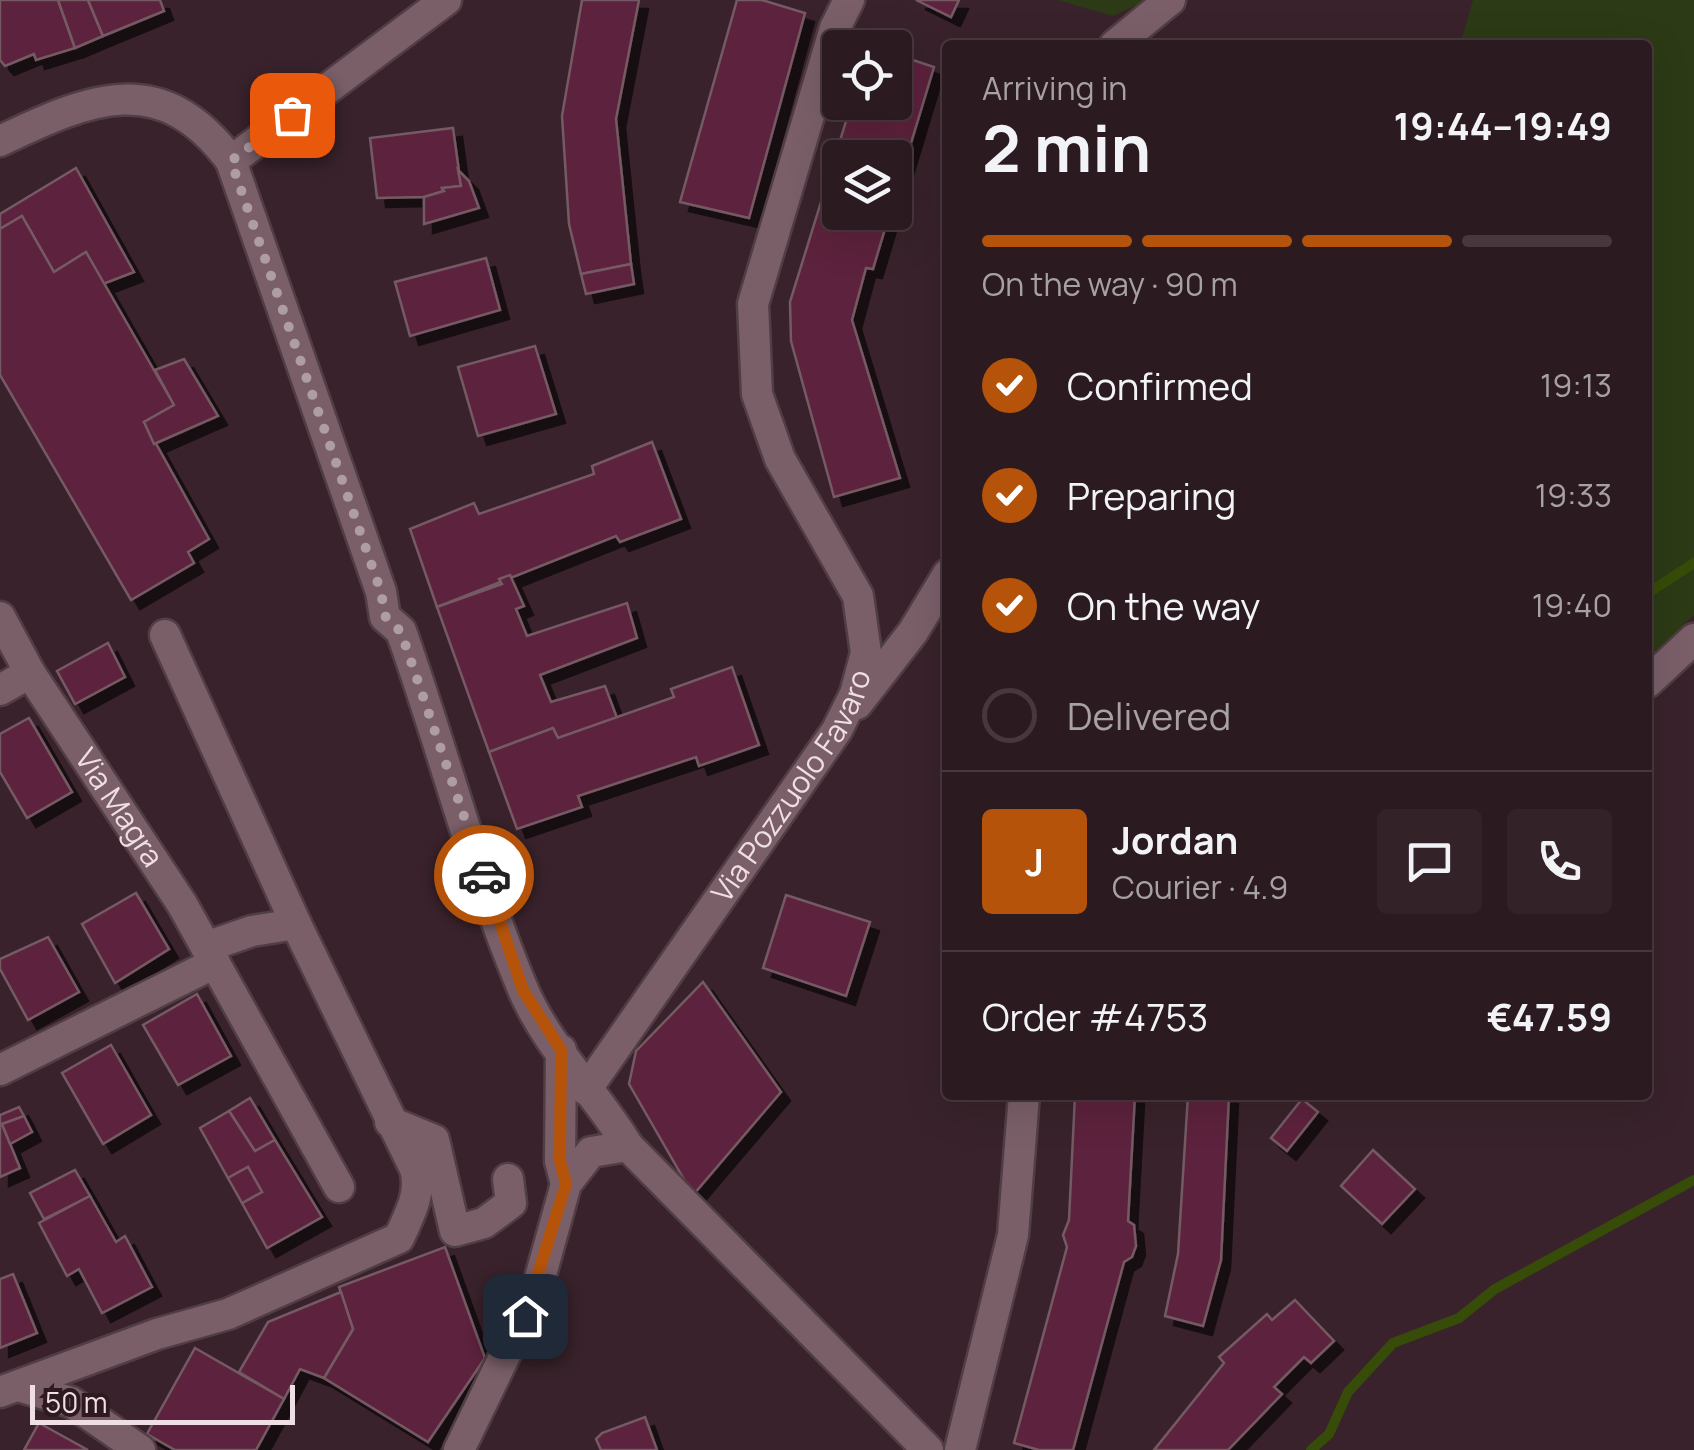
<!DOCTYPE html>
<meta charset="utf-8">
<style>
body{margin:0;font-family:Manrope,sans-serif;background:#332329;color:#f1f3f6;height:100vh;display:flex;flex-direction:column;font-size:38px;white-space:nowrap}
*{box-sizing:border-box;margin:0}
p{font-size:32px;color:#a6a1a5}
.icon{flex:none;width:55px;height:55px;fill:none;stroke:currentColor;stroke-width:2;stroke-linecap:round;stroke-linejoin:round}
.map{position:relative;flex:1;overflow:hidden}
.side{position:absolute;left:942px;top:40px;width:710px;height:1060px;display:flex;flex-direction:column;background:#2b1a20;border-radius:10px;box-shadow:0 10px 40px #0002,0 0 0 2px #47383e}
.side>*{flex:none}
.buttons{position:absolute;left:822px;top:30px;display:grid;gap:20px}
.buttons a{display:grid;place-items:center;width:90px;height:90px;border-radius:10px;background:#2b1a20;box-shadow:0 10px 40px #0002,0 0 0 2px #47383e;font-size:50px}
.scale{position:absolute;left:30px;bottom:25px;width:265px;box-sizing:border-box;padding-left:10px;border:5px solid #efdfe5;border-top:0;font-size:28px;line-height:35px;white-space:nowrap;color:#efdfe5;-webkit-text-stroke:8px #2e1921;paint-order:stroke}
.pin{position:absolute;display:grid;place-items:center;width:85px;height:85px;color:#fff;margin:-42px;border-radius:20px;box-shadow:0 5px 15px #0006}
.courier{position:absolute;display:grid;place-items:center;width:100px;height:100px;margin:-50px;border:8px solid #b45309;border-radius:50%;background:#fff;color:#222;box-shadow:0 2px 12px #0007}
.headline em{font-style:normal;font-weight:700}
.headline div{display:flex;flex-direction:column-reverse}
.headline{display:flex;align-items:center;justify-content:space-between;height:170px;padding:0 40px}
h1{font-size:65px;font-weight:700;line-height:75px}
.bar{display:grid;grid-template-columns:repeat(4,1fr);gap:15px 10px;align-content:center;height:120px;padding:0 40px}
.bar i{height:12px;border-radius:8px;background:#47383e}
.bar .on{background:#b45309}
.bar p{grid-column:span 4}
.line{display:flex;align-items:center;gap:25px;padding:0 40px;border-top:2px solid #47383e}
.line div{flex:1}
.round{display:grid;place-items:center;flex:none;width:105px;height:105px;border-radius:10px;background:#332329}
ol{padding:0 40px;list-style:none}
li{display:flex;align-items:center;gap:30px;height:110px}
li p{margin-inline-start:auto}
li .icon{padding:10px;border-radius:50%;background:#b45309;color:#fff;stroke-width:4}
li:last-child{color:#a6a1a5}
li i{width:55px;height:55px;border:5px solid #47383e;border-radius:50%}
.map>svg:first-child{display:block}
.green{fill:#2c3a15}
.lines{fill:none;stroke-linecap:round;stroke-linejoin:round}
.stream{stroke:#364c08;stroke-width:10}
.building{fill:#5d223c;stroke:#745a63;stroke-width:2.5;filter:url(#shadow)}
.minor-casing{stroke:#513e45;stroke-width:35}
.minor{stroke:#7a5f69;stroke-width:30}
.done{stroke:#af9da4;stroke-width:10;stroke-dasharray:0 18}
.route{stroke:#b45309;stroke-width:12}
.labels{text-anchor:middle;stroke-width:10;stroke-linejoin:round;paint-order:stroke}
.street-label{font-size:30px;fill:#efdfe5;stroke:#2e1921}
</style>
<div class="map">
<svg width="1694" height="1450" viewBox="0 0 1694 1450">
<defs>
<filter id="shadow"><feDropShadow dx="9" dy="9" stdDeviation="0" flood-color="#0009"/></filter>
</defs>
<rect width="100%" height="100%" fill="#39222b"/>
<g class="green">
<path d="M1057,0h90l-34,16z"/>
<path d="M1473,0h221v615l-46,44v-614h-188z"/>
</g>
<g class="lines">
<g class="stream">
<path d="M1648,593l46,-30"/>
<path d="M1311,1450l18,-16 19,-42 45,-49 66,-25 36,-29 199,-109"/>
</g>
</g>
<g class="building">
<path d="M0,0h58l17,48 -39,12 -2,-6 -29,12 -5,-6z"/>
<path d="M58,0h30l15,36 -28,12z"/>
<path d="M88,0h72l4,11 -61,25z"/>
<path d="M582,0h57l-23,119 15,145 -50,10 -12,-50 -7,-108z"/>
<path d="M737,0h25l43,13 -56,205 -69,-16z"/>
<path d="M916,0h43l-8,17z"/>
<path d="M895,54l39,13 -39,129v-38h-55v54h50l-17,57 -7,-1 -14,52 48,158 -66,19 -43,-156 -1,-39 62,-200h43z"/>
<path d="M453,128l8,58 -19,2 2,3 -20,6 -47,1 -7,-60z"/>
<path d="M76,168l58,104 -31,12 -17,-32 -32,20 -32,-56 -22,13v-15z"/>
<path d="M458,170l11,11 10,27 -55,16v-27l20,-6 -2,-3 19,-2z"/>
<path d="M22,216l32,56 32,-20 88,153 -30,17 65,117 -21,13 6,11 -63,37 -131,-225v-146z"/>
<path d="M486,258l14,52 -90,26 -15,-54z"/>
<path d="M631,264l3,20 -48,10 -5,-20z"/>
<path d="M535,346l21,68 -78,22 -20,-69z"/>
<path d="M184,359l34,57 -64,28 -10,-22 30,-17 -19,-35z"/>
<path d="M652,442l29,77 -61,23 -4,-6 -179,71 -27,-78 64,-26 5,11 115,-40 -2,-8z"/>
<path d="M510,575l14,31 -8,3 11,27 100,-33 10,35 -97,37 11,27 54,-16 12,32 -59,20 -5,-10 -64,24 -52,-145 65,-23 -3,-5z"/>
<path d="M108,643l17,34 -50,27 -18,-33z"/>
<path d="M732,667l27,78 -60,21 -3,-9 -118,39 4,11 -65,22 -28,-77 64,-24 5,10 116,-41 -3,-8z"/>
<path d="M29,718l43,74 -45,26 -27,-46v-38z"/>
<path d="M136,893l33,56 -54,34 -33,-59z"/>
<path d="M786,895l84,27 -24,74 -83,-28z"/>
<path d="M48,937l31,55 -51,28 -28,-51v-10z"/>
<path d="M703,982l78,110 -88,103 -64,-111 7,-33z"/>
<path d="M197,994l34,62 -53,29 -35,-60z"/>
<path d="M111,1045l40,70 -48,29 -41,-71z"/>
<path d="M1075,1095h60l-7,126 6,4 2,21 -4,11 -8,5 -51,188h-34l-25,-7 53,-196 -4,-12 6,-15z"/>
<path d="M1188,1095h41l-8,165 -18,66 -38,-10 13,-62z"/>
<path d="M250,1098l25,42 -20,11 -26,-40z"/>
<path d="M1302,1099l16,13 -31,39 -16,-13z"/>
<path d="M19,1107l5,9 -22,8 18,44 -20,9v-62z"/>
<path d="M229,1111l26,40 20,-11 47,77 -55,31 -25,-45 20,-11 -14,-25 -20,11 -28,-50z"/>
<path d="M24,1116l8,16 -22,12 -8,-20z"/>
<path d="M1373,1150l42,39 -33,35 -41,-38z"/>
<path d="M248,1167l14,25 -20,11 -14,-25z"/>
<path d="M75,1170l15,26 -46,23 -14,-26z"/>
<path d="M90,1196l26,46 9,-6 27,51 -50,26 -23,-44 -12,7 -28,-53z"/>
<path d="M445,1247l40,111 -57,84 -104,-64 29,-49 -14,-42z"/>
<path d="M13,1274l24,59 -37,15v-69z"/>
<path d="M341,1292l12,37 -29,49 -24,-9 -16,30 -45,-27 29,-50z"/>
<path d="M1295,1300l39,41 -23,22 -7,-6 -30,30 8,7 -54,56h-74l70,-87 -5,-6 48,-43 5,6z"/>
<path d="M195,1348l89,51 -28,51h-81l-28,-16z"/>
<path d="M645,1417l12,33h-56l-5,-11 6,-6z"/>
<path d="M39,1423l49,27h-64z"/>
</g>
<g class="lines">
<defs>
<g id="minor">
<path d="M446,0l-215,161 150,431 4,25 16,14c42,118 73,241 121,356 24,59 74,105 106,159l300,304"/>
<path d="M1115,45l55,-45"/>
<path d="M0,141c90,-43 161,-74 231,20"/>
<path id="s1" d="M0,617l30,56 152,231 157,283"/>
<path d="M1648,682l46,-43"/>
<path d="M0,690l30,-17"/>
<path d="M857,704l56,-72 35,-58"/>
<path d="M206,947l46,-16 44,-7"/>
<path d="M561,1050l-1,111 6,23"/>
<path d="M0,1070l215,-107"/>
<path id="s2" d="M586,1090l251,-360 18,-36 11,-41 -8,-57 -78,-137 -23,-65 -4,-90 82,-276 14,-28"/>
<path d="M390,1122l44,18 21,91 29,-8 27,-20 -3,-24"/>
<path d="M18,1386l53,16 69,48"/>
<path d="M0,1392l157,-58 71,-20 171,-76c10,-23 23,-44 16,-69l-119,-245 -131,-289"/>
<path d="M459,1450l78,-161 29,-105 25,-32 37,-6"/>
<path d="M960,1450l53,-215 11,-140"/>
</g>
</defs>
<use href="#minor" class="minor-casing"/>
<use href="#minor" class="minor"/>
</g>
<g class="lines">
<path class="done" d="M292,115l-61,46 150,431 4,24 16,16 83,243"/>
<path class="route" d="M484,875l39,115 38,60 -1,111 6,23 -41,132"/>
</g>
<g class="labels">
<g class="street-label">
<text dy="10" stroke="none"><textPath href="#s2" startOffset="368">Via Pozzuolo Favaro</textPath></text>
<text dy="10" stroke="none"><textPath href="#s1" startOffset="225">Via Magra</textPath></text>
</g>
</g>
</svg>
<div class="buttons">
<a><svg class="icon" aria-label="locate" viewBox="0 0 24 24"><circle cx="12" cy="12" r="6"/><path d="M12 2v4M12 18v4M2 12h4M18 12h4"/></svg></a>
<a><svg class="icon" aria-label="layers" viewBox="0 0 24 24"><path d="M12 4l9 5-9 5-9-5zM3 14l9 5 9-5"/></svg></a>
</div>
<div class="scale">50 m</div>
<div class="pin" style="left:292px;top:115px;background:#ea580c"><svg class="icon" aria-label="bag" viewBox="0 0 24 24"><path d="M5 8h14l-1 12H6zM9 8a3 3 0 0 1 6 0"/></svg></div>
<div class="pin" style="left:525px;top:1316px;background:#1f2937"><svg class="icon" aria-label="home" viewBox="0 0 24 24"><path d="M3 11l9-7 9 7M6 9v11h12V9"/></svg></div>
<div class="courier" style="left:484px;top:875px"><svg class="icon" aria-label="car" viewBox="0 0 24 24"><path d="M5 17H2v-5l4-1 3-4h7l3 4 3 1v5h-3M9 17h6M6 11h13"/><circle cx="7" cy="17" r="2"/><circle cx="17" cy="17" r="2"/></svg></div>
<section class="side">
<div class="headline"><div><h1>2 min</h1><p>Arriving in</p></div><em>19:44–19:49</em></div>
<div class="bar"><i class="on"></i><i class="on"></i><i class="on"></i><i></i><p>On the way · 90 m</p></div>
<ol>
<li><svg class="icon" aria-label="check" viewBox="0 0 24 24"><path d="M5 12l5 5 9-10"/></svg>Confirmed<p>19:13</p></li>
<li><svg class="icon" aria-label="check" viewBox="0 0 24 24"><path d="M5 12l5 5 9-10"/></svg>Preparing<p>19:33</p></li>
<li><svg class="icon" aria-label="check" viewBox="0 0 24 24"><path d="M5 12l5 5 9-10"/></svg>On the way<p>19:40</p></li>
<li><i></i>Delivered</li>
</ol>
<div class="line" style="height:180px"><b class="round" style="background:#b45309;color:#fff">J</b><div><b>Jordan</b><p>Courier · 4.9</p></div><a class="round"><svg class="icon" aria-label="chat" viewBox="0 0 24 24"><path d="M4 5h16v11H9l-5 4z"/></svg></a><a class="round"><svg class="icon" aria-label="phone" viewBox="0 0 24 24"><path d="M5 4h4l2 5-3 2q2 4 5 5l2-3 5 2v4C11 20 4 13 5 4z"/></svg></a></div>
<div class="line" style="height:130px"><div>Order #4753</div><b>€47.59</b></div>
</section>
</div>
